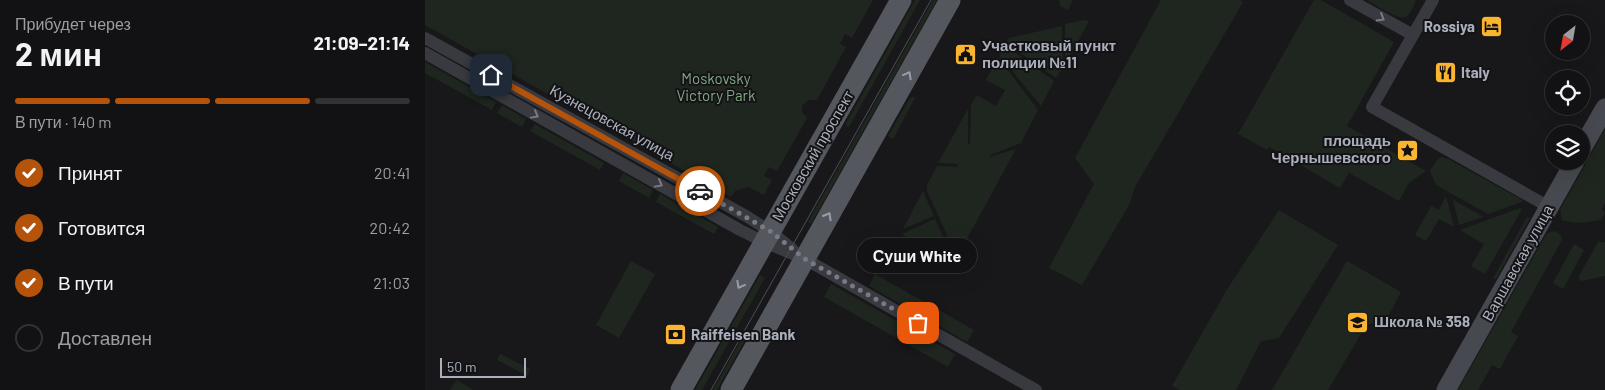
<!DOCTYPE html>
<html lang="ru">
<meta charset="utf-8">
<style>
body{margin:0;font-family:Barlow,sans-serif;background:#1f2022;color:#f1f3f6;height:100vh;display:flex;flex-direction:column;font-size:19px;white-space:nowrap}
*{box-sizing:border-box;margin:0}
p{font-size:16px;color:#9c9ea0}
.icon{flex:none;width:28px;height:28px;fill:none;stroke:currentColor;stroke-width:2;stroke-linecap:round;stroke-linejoin:round}
.map{position:relative;flex:1;overflow:hidden}
.sheet{display:flex;flex-direction:column;background:#121214;width:425px}
.sheet>*{flex:none}
.needle{width:32px;rotate:211deg}
.tools{position:absolute;left:1120px;top:15px;display:grid;gap:10px}
.tools a{display:grid;place-items:center;width:45px;height:45px;border-radius:50%;background:#121214;box-shadow:0 5px 20px #0002,0 0 0 1px #313234;font-size:25px}
.scale{position:absolute;left:15px;bottom:12px;width:86px;box-sizing:border-box;padding-left:5px;border:2px solid #aaafbb;border-top:0;font-size:14px;line-height:18px;white-space:nowrap;color:#aaafbb;-webkit-text-stroke:4px #131316;paint-order:stroke}
.pin{position:absolute;display:grid;place-items:center;width:42px;height:42px;color:#fff;margin:-21px;border-radius:10px;box-shadow:0 2px 8px #0006}
.courier{position:absolute;display:grid;place-items:center;width:50px;height:50px;margin:-25px;border:4px solid #b45309;border-radius:50%;background:#fff;color:#222;box-shadow:0 1px 6px #0007}
.bubble{position:absolute;height:35px;border-radius:18px;background:#121214;box-shadow:0 5px 20px #0002,0 0 0 1px #313234;font-size:16px;font-weight:700;line-height:35px;text-align:center}
.overview em{font-style:normal;font-weight:700}
.overview div{display:flex;flex-direction:column-reverse}
.overview{display:flex;align-items:center;justify-content:space-between;height:85px;padding:0 15px}
h1{font-size:32px;font-weight:700;line-height:38px}
.bar{display:grid;grid-template-columns:repeat(4,1fr);gap:8px 5px;align-content:center;height:60px;padding:0 15px}
.bar i{height:6px;border-radius:4px;background:#313234}
.bar .selected{background:#b45309}
.bar p{grid-column:span 4}
ol{padding:0 15px;list-style:none}
li{display:flex;align-items:center;gap:15px;height:55px}
li p{margin-inline-start:auto}
li .icon{padding:5px;border-radius:50%;background:#b45309;color:#fff;stroke-width:4}
li:last-child{color:#9c9ea0}
li i{width:28px;height:28px;border:2px solid #313234;border-radius:50%}
main{display:flex;flex:1;min-height:0}
.map>svg:first-child{display:block}
.green{fill:#1e261f}
.lines{fill:none;stroke-linecap:round;stroke-linejoin:round}
.street{stroke:#393a40;stroke-width:12}
.secondary{stroke:#474950;stroke-width:19}
.primary{stroke:#55575f;stroke-width:21}
.tram{stroke:#4c4e55;stroke-width:1}
.oneway{stroke:#777a84}
.oneway2{stroke:#999da9}
.done{stroke:#777a83;stroke-width:5;stroke-dasharray:0 9}
.route{stroke:#b45309;stroke-width:6}
.labels{text-anchor:middle;stroke-width:4;stroke-linejoin:round;paint-order:stroke}
.poi-label{font-size:15px;font-weight:bold;fill:#aaafbb;stroke:#131316;text-anchor:start}
.park-label{font-size:15px;fill:#80a782;stroke:#131316}
.street-label{font-size:15px;fill:#aaafbb;stroke:#131316}
</style>
<main>
<section class="sheet">
<div class="overview"><div><h1>2 мин</h1><p>Прибудет через</p></div><em>21:09–21:14</em></div>
<div class="bar"><i class="selected"></i><i class="selected"></i><i class="selected"></i><i></i><p>В пути · 140 m</p></div>
<ol>
<li><svg class="icon" aria-label="check" viewBox="0 0 24 24"><path d="M5 12l5 5 9-10"/></svg>Принят<p>20:41</p></li>
<li><svg class="icon" aria-label="check" viewBox="0 0 24 24"><path d="M5 12l5 5 9-10"/></svg>Готовится<p>20:42</p></li>
<li><svg class="icon" aria-label="check" viewBox="0 0 24 24"><path d="M5 12l5 5 9-10"/></svg>В пути<p>21:03</p></li>
<li><i></i>Доставлен</li>
</ol>
</section>
<div class="map">
<svg width="1180" height="390" viewBox="0 0 1180 390">
<rect width="100%" height="100%" fill="#18181b"/>
<g class="green">
<path d="M0,0h448l-21,38 -7,-4 -5,10 6,3 -29,53h-9l-6,6v6l5,6 -30,53 -8,-4 -5,9 8,4 -8,15 -16,-8 -13,4 -4,6 -306,-172z"/>
<path d="M490,0h5l-71,127 -4,-2z"/>
<path d="M508,0h4l-126,224 -3,-2z"/>
<path d="M634,0h14l-5,10 -8,-4z"/>
<path d="M736,0h79l3,2 -108,185 -6,18 -47,80 -33,-17 45,-84 -19,-26z"/>
<path d="M889,0h7l73,42 -47,84 79,45 -17,12 -10,18 -50,-28 -9,15 -71,-41 -2,3 -29,-16z"/>
<path d="M942,0h49c-2,5 -5,14 -10,17 -7,4 -32,-13 -39,-17z"/>
<path d="M658,20l6,1 -24,43v-40z"/>
<path d="M637,26l1,41 -7,11 -50,-35 3,-5z"/>
<path d="M580,45l49,36 -13,25 -42,-51z"/>
<path d="M573,57l40,53 -17,33 -31,12 -1,2 27,-8 -59,108 -30,-66v-6l10,-19 20,1 1,-3 -20,-1 30,-54v35h2l1,-39 6,-10 19,11 9,-16 -19,-10z"/>
<path d="M0,62l71,40 -4,8 -67,-37z"/>
<path d="M489,97l1,1 -22,41 -5,-3 22,-38z"/>
<path d="M77,105l24,14 -4,8 -25,-14z"/>
<path d="M110,124l69,39 -4,7 -70,-39z"/>
<path d="M1180,129v74l-3,6 3,4 -4,7c-14,2 -25,5 -39,0l-2,-10z"/>
<path d="M1016,157l7,2 76,42 -36,13 -52,-29 -6,-14 7,-11z"/>
<path d="M198,173l30,17 -4,8 -30,-17z"/>
<path d="M498,191l11,25 -31,13z"/>
<path d="M235,194l58,33 -4,7 -58,-32z"/>
<path d="M1021,196l8,31 -15,-8 -13,22 -11,-6 16,-29 8,4z"/>
<path d="M1028,200l29,16 1,1 -24,8z"/>
<path d="M1095,208l2,1 -37,65 -14,-8 13,-22 -24,-14z"/>
<path d="M854,210l59,35 -59,93 -18,3 -25,49h-56l-8,-4 54,-95z"/>
<path d="M1102,217l3,1 -34,61 -3,-1z"/>
<path d="M510,219l19,42 -4,2 -10,-5v-2l-38,-22z"/>
<path d="M1130,231l6,4 1,5 -51,92 7,4 -18,33 -8,-4 -14,25h-20l89,-157z"/>
<path d="M1173,242h7v34l-24,5 -3,-3z"/>
<path d="M1149,244l10,6 -21,39 -10,-6z"/>
<path d="M206,261l24,13 -36,64 -23,-13z"/>
<path d="M922,261l54,31 -15,28 -20,5 -38,65h-56z"/>
<path d="M450,274l99,56 -7,12 -98,-56z"/>
<path d="M335,275l5,3 -63,112h-7z"/>
<path d="M406,284l124,70 -7,13 -124,-70z"/>
<path d="M320,333l3,2 -31,55h-4z"/>
<path d="M75,354l30,15 -2,7 -31,-16z"/>
<path d="M32,380l16,10h-23z"/>
</g>
<g class="lines">
<g class="street">
<path d="M925,0l63,35"/>
<path d="M1008,0l-61,107 177,100"/>
<path d="M0,38l321,178 24,15 23,19"/>
<path d="M0,53l315,177 24,12 41,17 231,131"/>
</g>
<g class="secondary">
<path d="M1156,150l24,-42"/>
<path d="M1021,390l129,-229"/>
</g>
<g class="primary">
<path d="M256,390l220,-390"/>
<path d="M306,390l219,-390"/>
</g>
<path class="tram" d="M286,390l220,-390"/>
</g>
<defs><path id="oneway-chevron" d="M-2-3.5L2.5 0L-2 3.5" fill="none" stroke-width="1.6" stroke-linecap="round" stroke-linejoin="round" transform="scale(1.25)"/></defs>
<g class="oneway">
<use href="#oneway-chevron" transform="translate(956 18) rotate(30)"/>
<use href="#oneway-chevron" transform="translate(110 115) rotate(29)"/>
<use href="#oneway-chevron" transform="translate(234 184) rotate(29)"/>
</g>
<g class="oneway2">
<use href="#oneway-chevron" transform="translate(483 75) rotate(-61)"/>
<use href="#oneway-chevron" transform="translate(403 216) rotate(-60)"/>
<use href="#oneway-chevron" transform="translate(315 285) rotate(119)"/>
</g>
<g class="lines">
<path class="done" d="M275,191l70,40 35,28 113,64"/>
<path class="route" d="M66,75l209,116"/>
</g>
<defs>
<symbol id="hotel-square" viewBox="-11 -11 22 22"><rect x="-9" y="-9" width="18" height="18" rx="4" fill="#fab430" stroke="#131316"/><path d="M-6-4.5h1.5V1H6V5H4.5V3h-9V5H-6ZM-4 0a1.8 1.8 0 1 1 3.6 0ZM.5 0V-2.5h3Q6-2.5 6 0Z" fill="#111"/></symbol>
<symbol id="civic-square" viewBox="-11 -11 22 22"><rect x="-9" y="-9" width="18" height="18" rx="4" fill="#fab430" stroke="#131316"/><path d="M-.6-6.5H3V-4.5H.6V-3L4-1V1h2V6H-6V1h2V-1L-.6-3ZM-1.2 2.5V6h2.4V2.5Z" fill="#111"/></symbol>
<symbol id="restaurant-square" viewBox="-11 -11 22 22"><rect x="-9" y="-9" width="18" height="18" rx="4" fill="#fab430" stroke="#131316"/><path d="M-5-6h1v4h1v-4h1v4h1v-4h1v5L-1.5 .5V6h-2V.5L-5-1ZM5-6V6H3V1.5H1.5Q1.5-4 5-6Z" fill="#111"/></symbol>
<symbol id="sight-square" viewBox="-11 -11 22 22"><rect x="-9" y="-9" width="18" height="18" rx="4" fill="#fab430" stroke="#131316"/><path d="M0-6L1.8-2.2L6-1.7L2.9 1.2L3.7 5.4L0 3.3L-3.7 5.4L-2.9 1.2L-6-1.7L-1.8-2.2Z" fill="#111"/></symbol>
<symbol id="school-square" viewBox="-11 -11 22 22"><rect x="-9" y="-9" width="18" height="18" rx="4" fill="#fab430" stroke="#131316"/><path d="M0-5L7-2L0 1L-7-2ZM-4 1L0 2.5L4 1V4Q0 6-4 4Z" fill="#111"/></symbol>
<symbol id="bank-square" viewBox="-11 -11 22 22"><rect x="-9" y="-9" width="18" height="18" rx="4" fill="#fab430" stroke="#131316"/><path d="M-6-4H6V4H-6ZM0-2.3a2.3 2.3 0 1 0 0 4.6a2.3 2.3 0 1 0 0-4.6Z" fill="#111"/></symbol>
</defs>
<g fill-rule="evenodd">
<use href="#hotel-square" x="1054" y="14" width="25" height="25"/>
<use href="#civic-square" x="528" y="42" width="25" height="25"/>
<use href="#restaurant-square" x="1008" y="60" width="25" height="25"/>
<use href="#sight-square" x="970" y="138" width="25" height="25"/>
<use href="#school-square" x="920" y="310" width="25" height="25"/>
<use href="#bank-square" x="238" y="322" width="25" height="25"/>
</g>
<g class="labels">
<g class="poi-label">
<text x="1050" y="32" text-anchor="end">Rossiya</text>
<text x="557" y="51">Участковый пункт<tspan x="557" dy="17">полиции №11</tspan></text>
<text x="1036" y="78">Italy</text>
<text x="966" y="146" text-anchor="end">площадь<tspan x="966" dy="17">Чернышевского</tspan></text>
<text x="949" y="327">Школа № 358</text>
<text x="266" y="340">Raiffeisen Bank</text>
</g>
<g class="park-label">
<text x="291" y="84">Moskovsky<tspan x="291" dy="17">Victory Park</tspan></text>
</g>
<g class="street-label">
<text transform="translate(187 123) rotate(29)" y="5">Кузнецовская улица</text>
<text transform="translate(388 156) rotate(-60)" y="5">Московский проспект</text>
<text transform="translate(1093 263) rotate(-61)" y="5">Варшавская улица</text>
</g>
</g>
</svg>
<div class="tools">
<a><svg class="needle" viewBox="-14 -14 28 28"><path d="M0-13l5 13h-10z" fill="#e53935"/><path d="M0 13l5-13h-10z" fill="#9c9ea0"/></svg></a>
<a><svg class="icon" aria-label="locate" viewBox="0 0 24 24"><circle cx="12" cy="12" r="6"/><path d="M12 2v4M12 18v4M2 12h4M18 12h4"/></svg></a>
<a><svg class="icon" aria-label="layers" viewBox="0 0 24 24"><path d="M12 4l9 5-9 5-9-5zM3 14l9 5 9-5"/></svg></a>
</div>
<div class="scale">50 m</div>
<div class="pin" style="left:493px;top:323px;background:#ea580c"><svg class="icon" aria-label="bag" viewBox="0 0 24 24"><path d="M5 8h14l-1 12H6zM9 8a3 3 0 0 1 6 0"/></svg></div>
<div class="pin" style="left:66px;top:75px;background:#1f2937"><svg class="icon" aria-label="home" viewBox="0 0 24 24"><path d="M3 11l9-7 9 7M6 9v11h12V9"/></svg></div>
<div class="courier" style="left:275px;top:191px"><svg class="icon" aria-label="car" viewBox="0 0 24 24"><path d="M5 17H2v-5l4-1 3-4h7l3 4 3 1v5h-3M9 17h6M6 11h13"/><circle cx="7" cy="17" r="2"/><circle cx="17" cy="17" r="2"/></svg></div>
<div class="bubble" style="left:432px;top:238px;width:120px">Суши White</div>
</div>
</main>
